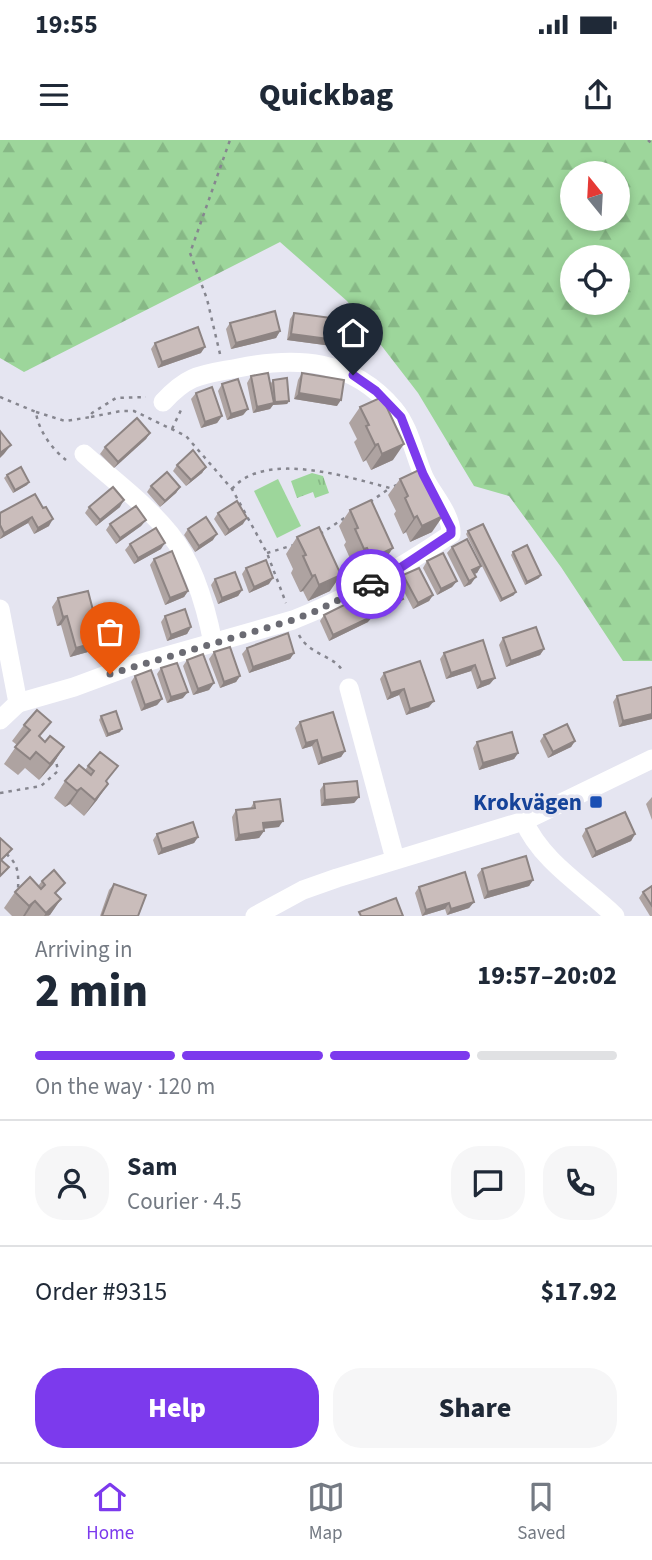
<!DOCTYPE html>
<meta charset="utf-8">
<style>
body{margin:0;font-family:"Source Sans 3",sans-serif;background:#f6f6f7;color:#1f2937;height:100vh;display:flex;flex-direction:column;font-size:26px;white-space:nowrap}
*{box-sizing:border-box;margin:0}
p{font-size:23px;color:#747a83}
.icon{flex:none;width:38px;height:38px;fill:none;stroke:currentColor;stroke-width:2;stroke-linecap:round;stroke-linejoin:round}
.map{position:relative;height:776px;overflow:hidden}
.side{display:flex;flex-direction:column;background:#fff;flex:1}
.side>*{flex:none}
.needle{width:46px;rotate:342deg}
.fabs{position:absolute;left:560px;top:21px;display:grid;gap:14px}
.fabs a{display:grid;place-items:center;width:70px;height:70px;border-radius:50%;background:#fff;box-shadow:0 4px 10px #0003;font-size:35px}
.pin{position:absolute;display:grid;place-items:center;width:60px;height:60px;color:#fff;margin:-72px -30px;border-radius:50% 50% 50% 0;rotate:-45deg;box-shadow:0 0 7px #0007}
.pin .icon{rotate:45deg}
.courier{position:absolute;display:grid;place-items:center;width:70px;height:70px;margin:-35px;border:5px solid #7c3aed;border-radius:50%;background:#fff;color:#222;box-shadow:0 2px 9px #0007}
.headline em{font-style:normal;font-weight:800}
.headline div{display:flex;flex-direction:column-reverse}
.headline{display:flex;align-items:center;justify-content:space-between;height:119px;padding:0 35px}
h1{font-size:46px;font-weight:800;line-height:52px}
.bar{display:grid;grid-template-columns:repeat(4,1fr);gap:10px 7px;align-content:center;height:84px;padding:0 35px}
.bar i{height:9px;border-radius:5px;background:#e0e1e3}
.bar .on{background:#7c3aed}
.bar p{grid-column:span 4}
.line{display:flex;align-items:center;gap:18px;padding:0 35px;border-top:2px solid #e0e1e3}
.line div{flex:1}
.round{display:grid;place-items:center;flex:none;width:74px;height:74px;border-radius:28px;background:#f6f6f7}
.cta{display:flex;gap:14px;margin-top:auto;padding:14px 35px}
.cta a{flex:1;height:80px;border-radius:28px;background:#7c3aed;color:#fff;font-size:28px;font-weight:800;line-height:80px;text-align:center}
.cta a+a{background:#f6f6f7;color:#1f2937}
.status{display:flex;justify-content:space-between;align-items:center;height:49px;padding:0 35px;background:#fff;direction:ltr}
.status svg{height:19px;fill:currentColor}
header{display:flex;justify-content:space-between;align-items:center;height:91px;padding:0 35px;background:#fff;font-size:32px;font-weight:800}
.menu{display:flex;justify-content:space-around;align-items:center;height:98px;border-top:2px solid #e0e1e3;background:#fff;font-size:19px;color:#747a83}
.menu a{display:grid;justify-items:center;gap:4px}
.menu .on{color:#7c3aed}
.map>svg:first-child{display:block}
.grass{fill:#9dd69b}
.forest{fill:url(#forest-firs);fill-rule:evenodd}
.park{fill:url(#park-tufts)}
.lines{fill:none;stroke-linecap:round;stroke-linejoin:round}
.path{stroke:#86868f;stroke-width:2.5;stroke-dasharray:3.5 5;stroke-linecap:butt}
.minor{stroke:#fff;stroke-width:19}
.wall{fill:#aea3a1}
.shaded-wall{fill:#8d8483}
.building{fill:#cabdbb;stroke:#8d8483;stroke-width:2}
.done{stroke:#6b6b73;stroke-width:7;stroke-dasharray:0 12.6}
.route{stroke:#7c3aed;stroke-width:9}
.transit-dot{fill:#1a4fb4;stroke:#e5e5f1;stroke-width:2.5}
.labels{text-anchor:middle;stroke-width:7;stroke-linejoin:round;paint-order:stroke}
.transit-label{font-size:23px;font-weight:bold;fill:#164399;stroke:#e5e5f1;text-anchor:end}
</style>
<div class="status"><b>19:55</b><svg viewBox="0 0 49 12"><path d="M0 12V9h3v3zM5 12V6h3v6zM10 12V3h3v9zM15 12V0h3v12zM26 1h20v11H26zM47 4h2v5h-2z"/></svg></div>
<header><svg class="icon" aria-label="menu" viewBox="0 0 24 24"><path d="M4 6h16M4 12h16M4 18h16"/></svg>Quickbag<svg class="icon" aria-label="share" viewBox="0 0 24 24"><path d="M12 15V3M7 8l5-5 5 5M5 13v7h14v-7"/></svg></header>
<div class="map">
<svg width="652" height="776" viewBox="0 0 652 776">
<defs>
<pattern id="forest-firs" width="22" height="20" patternUnits="userSpaceOnUse" patternTransform="scale(1.75)"><rect width="22" height="20" fill="#9dd69b"/><path d="M5 1l3.5 6h-7zM16 11l3.5 6h-7z" fill="#87b886"/></pattern>
<pattern id="park-tufts" width="24" height="20" patternUnits="userSpaceOnUse" patternTransform="scale(1.75)"><rect width="24" height="20" fill="#9dd69b"/><path d="M3 7l-1-3M5 7V3M7 7l1-3M15 17l-1-3M17 17v-4M19 17l1-3" fill="none" stroke="#87b886"/></pattern>
</defs>
<rect width="100%" height="100%" fill="#e5e5f1"/>
<path class="grass" d="M278,339l23,47 -24,12 -23,-47z"/>
<path class="forest" d="M0,0h652v521h-29l-62,-94 -52,-71 -35,-10 -56,-93 -71,-92 -67,-59 -256,130 -24,-14zM572,33h46v46h-46zM572,117h46v46h-46z"/>
<path class="park" d="M312,333l11,3 6,17 -14,5 -2,-6 -16,6 -6,-17z"/>
<g class="lines">
<g class="path">
<path d="M648,0l4,4"/>
<path d="M220,214l-13,-55 -17,-46 40,-113"/>
<path d="M0,257l36,15c2,18 16,37 30,48"/>
<path d="M36,272l29,9 26,-4 1,-4 24,-15 30,-1"/>
<path d="M91,277l30,-6h13l52,25 46,53 35,64 19,50"/>
<path d="M172,289l9,-19"/>
<path d="M232,349c33,-39 115,-12 158,-1l7,-3"/>
<path d="M370,362l20,-14"/>
<path d="M320,394l26,-17"/>
<path d="M267,413l27,-8"/>
<path d="M299,495c11,21 36,20 44,37"/>
<path d="M0,653l41,-7 17,-15 -3,-15"/>
<path d="M0,708c17,15 19,19 18,42"/>
</g>
<g class="minor">
<path d="M84,314c29,26 62,50 86,80 24,30 36,73 43,109"/>
<path d="M0,469l18,94 -18,17"/>
<path d="M349,548l46,171"/>
<path d="M18,563l56,-16 54,-20 165,-47c56,-22 108,-52 158,-86 1,-19 -19,-40 -27,-57 -10,-23 -14,-49 -30,-68 -42,-50 -97,-53 -156,-41 -37,7 -49,6 -75,34"/>
<path d="M524,681c17,40 61,66 91,95"/>
<path d="M255,776l48,-26 34,-12 187,-57 128,-62"/>
</g>
</g>
<g class="wall">
<path d="M294,173l38,33 -45,-6 3,-21z"/>
<path d="M230,183l50,8 -4,7 -45,11 -5,-20z"/>
<path d="M155,203l46,10 -43,15 -7,-19z"/>
<path d="M302,233l35,33 -43,-7 4,-19z"/>
<path d="M251,236l20,13v-6l2,-3 16,21 -2,3 -14,1 -3,4 -17,4 -6,-30z"/>
<path d="M222,244l26,25 -5,6 -16,5 -9,-29z"/>
<path d="M196,253l26,23 -5,7 -16,5 -10,-29z"/>
<path d="M360,267l33,53 -22,10 -5,-10 -3,2 -9,-20 3,-3 -8,-16z"/>
<path d="M150,293l-4,6 -32,29 -14,-14 5,-7z"/>
<path d="M177,325l29,2 -4,6 -16,13 -13,-15z"/>
<path d="M7,335l22,7 -2,3 -14,8 -9,-15z"/>
<path d="M400,339l32,53 -22,10 -4,-10 -3,2 -9,-20 2,-3 -8,-16z"/>
<path d="M151,346l29,1 -4,6 -16,14 -13,-15z"/>
<path d="M89,367h31l-24,19 -11,-13z"/>
<path d="M43,368l6,18 -15,8 -6,-11 -28,16v-26z"/>
<path d="M350,370l32,54 -22,10 -4,-10 -3,1 -9,-20 2,-3 -7,-16z"/>
<path d="M218,373l25,11 -18,12 -11,-17z"/>
<path d="M146,380l-5,6 -25,18 -10,-14 4,-6z"/>
<path d="M188,389l25,11 -18,12 -11,-17z"/>
<path d="M468,391l46,64 -14,7 -34,-68z"/>
<path d="M297,397l33,54 -22,10 -5,-10 -3,1 -9,-19 2,-4 -7,-15z"/>
<path d="M130,404l31,5 -27,15 -9,-14z"/>
<path d="M452,407l29,19 -4,7 -3,1 -3,10 -7,3 -17,-34z"/>
<path d="M513,412l26,26 -14,7 -14,-30z"/>
<path d="M154,419l34,32 -4,6 -19,8 -15,-40z"/>
<path d="M427,421l30,20 -5,6 -15,8 -14,-27z"/>
<path d="M246,428l23,16 -20,9 -7,-19z"/>
<path d="M403,435l30,20 -4,6 -16,8 -14,-27z"/>
<path d="M215,439l27,11 -4,6 -20,8 -7,-19z"/>
<path d="M375,450l23,15 -19,9 -8,-18z"/>
<path d="M58,458l37,52 -25,7 -9,-32 -4,1 -5,-19z"/>
<path d="M324,475l44,7 -39,19 -9,-20z"/>
<path d="M165,476l26,11 -4,7 -20,7 -6,-19z"/>
<path d="M503,498l41,11 -4,6 -34,12 -7,-22z"/>
<path d="M483,500l7,44 -13,5 -6,-18 -25,8 -6,-20 4,-6z"/>
<path d="M247,508l47,5 -4,6 -41,14 -7,-19z"/>
<path d="M214,512l26,24 -4,6 -16,6 -11,-29z"/>
<path d="M187,520l27,23 -5,7 -16,5 -10,-29z"/>
<path d="M161,528l22,30 -16,5 -10,-29z"/>
<path d="M384,533l45,34 -23,8 -7,-20 -12,5 -7,-21z"/>
<path d="M135,536l27,23 -5,6 -16,6 -10,-29z"/>
<path d="M652,547v32l-33,8 -6,-25 4,-6z"/>
<path d="M101,576l19,16 -14,5 -7,-17z"/>
<path d="M300,582l45,29 -4,6 -23,8 -6,-19 -10,3 -7,-21z"/>
<path d="M24,585l21,17 19,5 -11,17 -14,16 -14,-12 -7,7 -14,-11 13,-19 -5,-4z"/>
<path d="M544,595l31,6 -4,6 -23,11 -8,-17z"/>
<path d="M477,602l41,11 -4,6 -35,11 -6,-22z"/>
<path d="M88,626l19,16 -10,18 -13,16 -14,-12 -5,3 -11,-9 11,-17 20,-11z"/>
<path d="M324,644l35,13 -5,6 -33,3 -1,-16z"/>
<path d="M652,657v23l-6,-16z"/>
<path d="M254,662l25,25 -16,2 1,2 -5,7 -24,3 -3,-24 4,-7 14,-1z"/>
<path d="M586,689l49,5 -4,7 -39,17 -10,-22z"/>
<path d="M157,694l41,3 -4,6 -36,12 -5,-15z"/>
<path d="M482,729l51,11 -4,6 -45,13 -7,-24z"/>
<path d="M42,741l19,18 -12,17h-37l-8,-8 11,-16 23,-6z"/>
<path d="M114,744l24,32h-38l9,-26z"/>
<path d="M652,746v30h-2l-11,-18 4,-6z"/>
<path d="M419,747l55,15 -5,6 -22,7 -2,-6 -23,7 -7,-23z"/>
</g>
<g class="shaded-wall">
<path d="M280,191l-4,7 -45,11 5,-6z"/>
<path d="M291,194l45,6 -4,6 -45,-6z"/>
<path d="M205,207l-4,6 -43,15 4,-6z"/>
<path d="M299,253l42,7 -4,6 -43,-7z"/>
<path d="M289,261l-2,3 -14,1 -3,4 -17,4 4,-6 18,-5z"/>
<path d="M248,269l-5,6 -16,5 4,-6z"/>
<path d="M222,276l-5,7 -16,5 4,-6z"/>
<path d="M150,293l-4,6 -32,29 4,-6z"/>
<path d="M378,304l-12,16 -3,2 12,-17z"/>
<path d="M404,304l-11,16 -22,10 11,-16z"/>
<path d="M11,305l-7,9 -4,4v-5z"/>
<path d="M206,327l-4,6 -16,13 5,-6z"/>
<path d="M29,342l-2,3 -14,8 2,-3z"/>
<path d="M180,347l-4,6 -16,14 5,-6z"/>
<path d="M124,360l-4,7 -24,19 4,-6z"/>
<path d="M417,376l-11,16 -3,2 11,-16z"/>
<path d="M443,376l-11,16 -22,10 12,-16z"/>
<path d="M32,377l-4,6 -28,16 4,-6z"/>
<path d="M247,378l-4,6 -18,12 4,-6z"/>
<path d="M53,379l-4,7 -15,8 4,-6z"/>
<path d="M146,380l-5,6 -25,18 4,-6z"/>
<path d="M217,394l-4,6 -18,12 4,-6z"/>
<path d="M165,403l-4,6 -27,15 4,-6z"/>
<path d="M367,408l-11,16 -3,1 11,-16z"/>
<path d="M393,408l-11,16 -22,10 12,-16z"/>
<path d="M481,426l-4,7 -10,3 5,-6z"/>
<path d="M315,435l-12,16 -3,1 12,-16z"/>
<path d="M341,435l-11,16 -22,10 11,-16z"/>
<path d="M541,435l-2,3 -14,7 2,-3z"/>
<path d="M476,437l-5,7 -7,3 5,-6z"/>
<path d="M273,438l-4,6 -20,9 5,-6z"/>
<path d="M457,441l-5,6 -15,8 4,-6z"/>
<path d="M242,450l-4,6 -20,8 4,-6z"/>
<path d="M188,451l-4,6 -19,8 5,-7z"/>
<path d="M516,452l-2,3 -14,7 2,-3z"/>
<path d="M433,455l-4,6 -16,8 5,-6z"/>
<path d="M403,459l-5,6 -19,9 4,-6z"/>
<path d="M67,476l-6,9 -4,1 6,-9z"/>
<path d="M373,476l-5,6 -39,19 4,-6z"/>
<path d="M191,487l-4,7 -20,7 4,-6z"/>
<path d="M101,501l-6,9 -25,7 6,-9z"/>
<path d="M544,509l-4,6 -34,12 5,-6z"/>
<path d="M294,513l-4,6 -41,14 4,-6z"/>
<path d="M475,525l-4,6 -25,8 5,-6z"/>
<path d="M240,536l-4,6 -16,6 4,-6z"/>
<path d="M495,538l-5,6 -13,5 4,-7z"/>
<path d="M214,543l-5,7 -16,5 5,-6z"/>
<path d="M404,549l-5,6 -12,5 4,-7z"/>
<path d="M188,552l-5,6 -16,5 4,-6z"/>
<path d="M162,559l-5,6 -16,6 4,-6z"/>
<path d="M434,561l-5,6 -23,8 4,-6z"/>
<path d="M652,574v5l-33,8 4,-6z"/>
<path d="M122,589l-2,3 -14,5 2,-3z"/>
<path d="M317,600l-5,6 -10,3 4,-6z"/>
<path d="M575,601l-4,6 -23,11 5,-6z"/>
<path d="M64,607l-11,17 -14,16 11,-16z"/>
<path d="M345,611l-4,6 -23,8 4,-7z"/>
<path d="M518,613l-4,6 -35,11 4,-7z"/>
<path d="M108,644l-11,16 -13,16 11,-16z"/>
<path d="M81,648l-11,16 -5,3 12,-16z"/>
<path d="M359,657l-5,6 -33,3 4,-6z"/>
<path d="M283,681l-4,6 -21,2 5,-6z"/>
<path d="M264,691l-5,7 -24,3 4,-6z"/>
<path d="M635,694l-4,7 -39,17 4,-6z"/>
<path d="M198,697l-4,6 -36,12 4,-6z"/>
<path d="M533,740l-4,6 -45,13 4,-7z"/>
<path d="M61,759l-11,16 -6,1 2,-3z"/>
<path d="M35,761l-10,15h-2l6,-10z"/>
<path d="M474,762l-5,6 -22,7 4,-6z"/>
<path d="M449,763l-4,6 -23,7 4,-6z"/>
</g>
<g class="building">
<path d="M275,171l5,20 -44,12 -6,-20z"/>
<path d="M294,173l45,6 -3,21 -45,-6z"/>
<path d="M198,187l7,20 -43,15 -7,-19z"/>
<path d="M268,233l6,30 -17,4 -6,-31z"/>
<path d="M302,233l42,7 -3,20 -42,-7z"/>
<path d="M287,238l2,23 -14,1 -2,-22z"/>
<path d="M238,239l10,30 -17,5 -9,-30z"/>
<path d="M212,247l10,29 -17,6 -9,-29z"/>
<path d="M382,257l22,47 -22,10 -4,-10 -3,1 -9,-19 3,-1 -9,-18z"/>
<path d="M137,278l13,15 -32,29 -13,-15z"/>
<path d="M0,291l11,14 -11,8z"/>
<path d="M193,310l13,17 -15,13 -14,-15z"/>
<path d="M21,327l8,15 -14,8 -8,-15z"/>
<path d="M421,329l22,47 -21,10 -5,-10 -3,2 -9,-20 3,-2 -8,-17z"/>
<path d="M167,332l13,15 -15,14 -14,-15z"/>
<path d="M113,347l11,13 -24,20 -11,-13z"/>
<path d="M35,354l8,14 3,-1 7,12 -15,9 -6,-11 -28,16 -4,-8v-12z"/>
<path d="M371,360l22,48 -21,10 -5,-10 -3,1 -9,-20 3,-1 -8,-18z"/>
<path d="M237,361l10,17 -18,12 -11,-17z"/>
<path d="M136,366l10,14 -26,18 -10,-14z"/>
<path d="M206,377l11,17 -18,12 -11,-17z"/>
<path d="M483,384l33,68 -14,7 -34,-68z"/>
<path d="M319,387l22,48 -22,10 -4,-10 -3,1 -9,-20 3,-1 -9,-18z"/>
<path d="M156,388l9,15 -27,15 -8,-14z"/>
<path d="M467,399l14,27 -9,4 4,7 -7,4 -17,-34z"/>
<path d="M527,405l14,30 -14,7 -14,-30z"/>
<path d="M172,411l16,40 -18,7 -16,-39z"/>
<path d="M443,413l14,28 -16,8 -14,-28z"/>
<path d="M266,420l7,18 -19,9 -8,-19z"/>
<path d="M419,428l14,27 -15,8 -15,-28z"/>
<path d="M235,432l7,18 -20,8 -7,-19z"/>
<path d="M394,441l9,18 -20,9 -8,-18z"/>
<path d="M88,451l13,50 -25,7 -9,-32 -4,1 -5,-19z"/>
<path d="M364,455l9,21 -40,19 -9,-20z"/>
<path d="M185,469l6,18 -20,8 -6,-19z"/>
<path d="M536,487l8,22 -33,12 -8,-23z"/>
<path d="M288,493l6,20 -41,14 -6,-19z"/>
<path d="M483,500l12,38 -14,4 -6,-17 -24,8 -7,-20z"/>
<path d="M230,507l10,29 -16,6 -10,-30z"/>
<path d="M203,514l11,29 -16,6 -11,-29z"/>
<path d="M420,521l14,40 -24,8 -6,-20 -13,4 -7,-20z"/>
<path d="M177,523l11,29 -17,5 -10,-29z"/>
<path d="M151,530l11,29 -17,6 -10,-29z"/>
<path d="M652,547v27l-29,7 -6,-25z"/>
<path d="M37,570l14,12 -12,14 6,6 5,-6 14,11 -14,17 -14,-12 -6,7 -15,-12 15,-17 -6,-5z"/>
<path d="M116,571l6,18 -14,5 -7,-18z"/>
<path d="M333,572l12,39 -23,7 -5,-18 -11,3 -6,-21z"/>
<path d="M567,584l8,17 -22,11 -9,-17z"/>
<path d="M512,592l6,21 -35,10 -6,-21z"/>
<path d="M100,612l18,14 -12,15 2,3 -13,16 -14,-12 -4,3 -12,-10 14,-16 12,10 3,-4 -6,-5z"/>
<path d="M357,641l2,16 -34,3 -1,-16z"/>
<path d="M280,659l3,22 -20,2 1,8 -25,4 -3,-25 19,-2 -1,-6z"/>
<path d="M625,672l10,22 -39,18 -10,-23z"/>
<path d="M193,682l5,15 -36,12 -5,-15z"/>
<path d="M0,698l12,11 -11,11 8,7 -9,9z"/>
<path d="M526,716l7,24 -45,12 -6,-23z"/>
<path d="M54,730l11,13 -10,10 6,6 -15,14 -11,-12 -6,5 -14,-14 15,-15 11,12 4,-4 -3,-4z"/>
<path d="M465,732l9,30 -23,7 -2,-6 -23,7 -7,-23z"/>
<path d="M114,744l32,11 -8,21h-36z"/>
<path d="M652,746v20l-9,-14z"/>
<path d="M396,758l7,18h-42l-2,-4z"/>
</g>
<g class="lines">
<path class="done" d="M110,534l183,-54 23,-9 55,-27"/>
<path class="route" d="M353,235l23,16 25,26 22,57 28,54v6l-51,34 -29,16"/>
</g>
<rect class="transit-dot" x="589" y="655" width="14" height="14" rx="3.5"/>
<g class="labels">
<g class="transit-label">
<text x="582" y="670">Krokvägen</text>
</g>
</g>
</svg>
<div class="fabs">
<a><svg class="needle" viewBox="-14 -14 28 28"><path d="M0-13l5 13h-10z" fill="#e53935"/><path d="M0 13l5-13h-10z" fill="#747a83"/></svg></a>
<a><svg class="icon" aria-label="locate" viewBox="0 0 24 24"><circle cx="12" cy="12" r="6"/><path d="M12 2v4M12 18v4M2 12h4M18 12h4"/></svg></a>
</div>
<div class="pin" style="left:110px;top:534px;background:#ea580c"><svg class="icon" aria-label="bag" viewBox="0 0 24 24"><path d="M5 8h14l-1 12H6zM9 8a3 3 0 0 1 6 0"/></svg></div>
<div class="pin" style="left:353px;top:235px;background:#1f2937"><svg class="icon" aria-label="home" viewBox="0 0 24 24"><path d="M3 11l9-7 9 7M6 9v11h12V9"/></svg></div>
<div class="courier" style="left:371px;top:444px"><svg class="icon" aria-label="car" viewBox="0 0 24 24"><path d="M5 17H2v-5l4-1 3-4h7l3 4 3 1v5h-3M9 17h6M6 11h13"/><circle cx="7" cy="17" r="2"/><circle cx="17" cy="17" r="2"/></svg></div>
</div>
<section class="side">
<div class="headline"><div><h1>2 min</h1><p>Arriving in</p></div><em>19:57–20:02</em></div>
<div class="bar"><i class="on"></i><i class="on"></i><i class="on"></i><i></i><p>On the way · 120 m</p></div>
<div class="line" style="height:126px"><a class="round"><svg class="icon" aria-label="person" viewBox="0 0 24 24"><circle cx="12" cy="8" r="4"/><path d="M4 21q1-7 8-7t8 7"/></svg></a><div><b>Sam</b><p>Courier · 4.5</p></div><a class="round"><svg class="icon" aria-label="chat" viewBox="0 0 24 24"><path d="M4 5h16v11H9l-5 4z"/></svg></a><a class="round"><svg class="icon" aria-label="phone" viewBox="0 0 24 24"><path d="M5 4h4l2 5-3 2q2 4 5 5l2-3 5 2v4C11 20 4 13 5 4z"/></svg></a></div>
<div class="line" style="height:91px"><div>Order #9315</div><b>$17.92</b></div>
<div class="cta"><a>Help</a><a>Share</a></div>
</section>
<nav class="menu">
<a class="on"><svg class="icon" aria-label="home" viewBox="0 0 24 24"><path d="M3 11l9-7 9 7M6 9v11h12V9"/></svg>Home</a>
<a><svg class="icon" aria-label="map" viewBox="0 0 24 24"><path d="M3 6l6-2 6 2 6-2v14l-6 2-6-2-6 2zM9 4v14M15 6v14"/></svg>Map</a>
<a><svg class="icon" aria-label="saved" viewBox="0 0 24 24"><path d="M7 4h10v16l-5-4-5 4z"/></svg>Saved</a>
</nav>
